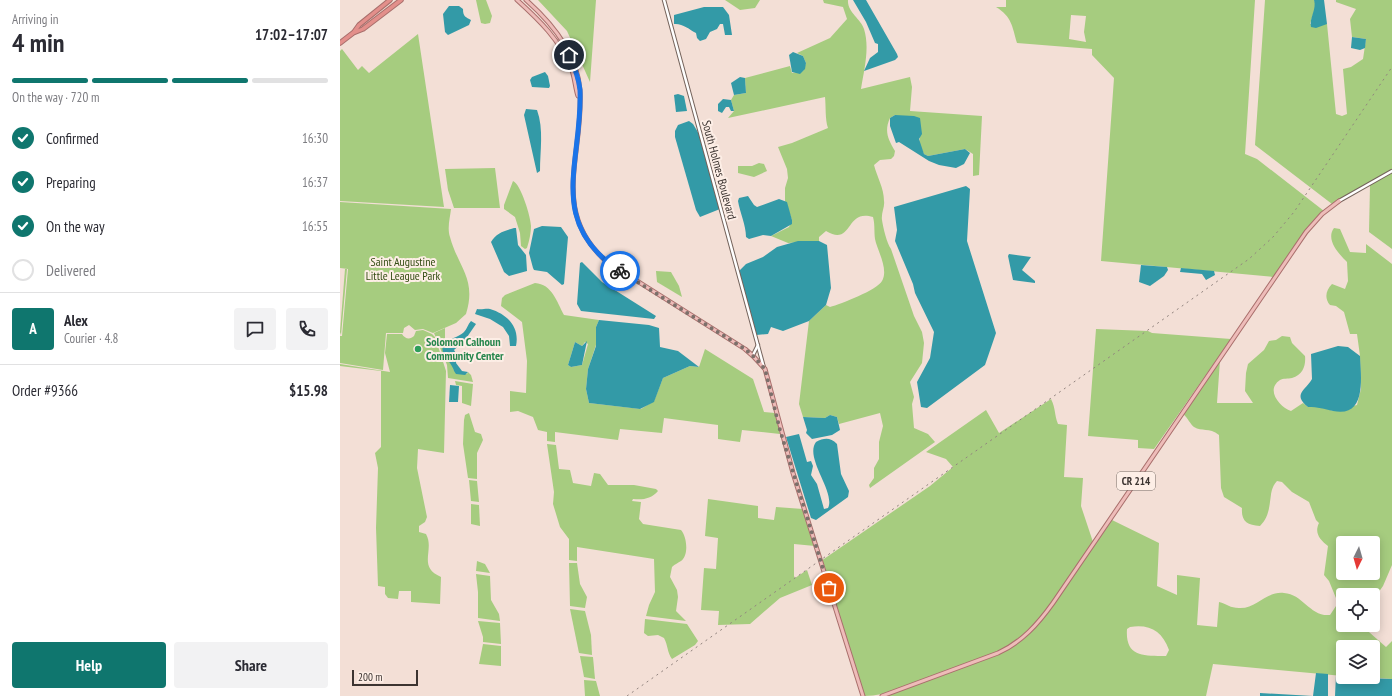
<!DOCTYPE html>
<meta charset="utf-8">
<style>
body{margin:0;font-family:"PT Sans Narrow",sans-serif;background:#f2f2f3;color:#2b2b33;height:100vh;display:flex;flex-direction:column;font-size:15px;white-space:nowrap}
*{box-sizing:border-box;margin:0}
p{font-size:13px;color:#7c7c81}
.icon{flex:none;width:22px;height:22px;fill:none;stroke:currentColor;stroke-width:2;stroke-linecap:round;stroke-linejoin:round}
.map{position:relative;flex:1;overflow:hidden}
.side{display:flex;flex-direction:column;background:#fff;width:340px}
.side>*{flex:none}
.needle{width:26px;rotate:185deg}
.fabs{position:absolute;left:996px;top:536px;display:grid;gap:8px}
.fabs a{display:grid;place-items:center;width:44px;height:44px;border-radius:4px;background:#fff;box-shadow:0 2px 10px #0003;font-size:20px}
.scale{position:absolute;left:12px;bottom:10px;width:66px;box-sizing:border-box;padding-left:4px;border:2px solid #3c3431;border-top:0;font-size:11px;line-height:14px;white-space:nowrap;color:#3c3431;-webkit-text-stroke:3px #fdeee6;paint-order:stroke}
.pin{position:absolute;display:grid;place-items:center;width:34px;height:34px;color:#fff;margin:-17px;border:2px solid #fff;border-radius:50%;box-shadow:0 1px 4px #0007}
.courier{position:absolute;display:grid;place-items:center;width:40px;height:40px;margin:-20px;border:3px solid #1a73e8;border-radius:50%;background:#fff;color:#222;box-shadow:0 1px 5px #0007}
.headline em{font-style:normal;font-weight:600}
.headline div{display:flex;flex-direction:column-reverse}
.headline{display:flex;align-items:center;justify-content:space-between;height:68px;padding:0 12px}
h1{font-size:26px;font-weight:600;line-height:30px}
.bar{display:grid;grid-template-columns:repeat(4,1fr);gap:6px 4px;align-content:center;height:48px;padding:0 12px}
.bar i{height:5px;border-radius:3px;background:#e1e1e2}
.bar .selected{background:#0f766e}
.bar p{grid-column:span 4}
.line{display:flex;align-items:center;gap:10px;padding:0 12px;border-top:1px solid #e1e1e2}
.line div{flex:1}
.round{display:grid;place-items:center;flex:none;width:42px;height:42px;border-radius:4px;background:#f2f2f3}
ol{padding:0 12px;list-style:none}
li{display:flex;align-items:center;gap:12px;height:44px}
li p{margin-inline-start:auto}
li .icon{padding:4px;border-radius:50%;background:#0f766e;color:#fff;stroke-width:4}
li:last-child{color:#7c7c81}
li i{width:22px;height:22px;border:2px solid #e1e1e2;border-radius:50%}
.primary-button{display:flex;gap:8px;margin-top:auto;padding:8px 12px}
.primary-button a{flex:1;height:46px;border-radius:4px;background:#0f766e;color:#fff;font-size:16px;font-weight:600;line-height:46px;text-align:center}
.primary-button a+a{background:#f2f2f3;color:#2b2b33}
main{display:flex;flex:1;min-height:0}
.map>svg:first-child{display:block}
.green{fill:#a6cc7f;fill-rule:evenodd}
.water{fill:#339aa7}
.lines{fill:none;stroke-linecap:round;stroke-linejoin:round}
.secondary-casing{stroke:#74635b;stroke-width:4.5}
.primary-casing{stroke:#a96f6c;stroke-width:5}
.highway-casing{stroke:#a96f6c;stroke-width:5.5}
.secondary{stroke:#fff;stroke-width:2.5}
.primary{stroke:#eebcb9;stroke-width:3}
.highway{stroke:#e38f8b;stroke-width:3.5}
.rail{stroke:#91837e;stroke-width:1;stroke-dasharray:2 4;stroke-linecap:butt}
.done{stroke:#7c706b;stroke-width:4;stroke-dasharray:0 7.2}
.route{stroke:#1a73e8;stroke-width:5}
.leisure-dot{fill:#2e9e5b;stroke:#fdeee6;stroke-width:1.5}
.labels{text-anchor:middle;stroke-width:4;stroke-linejoin:round;paint-order:stroke}
.shield{fill:#fdeee6;stroke:#766c67;stroke-width:1}
.shield-label{font-size:11px;font-weight:bold;fill:#3c3431}
.street-label{font-size:12px;fill:#3c3431;stroke:#fdeee6}
.park-label{font-size:12px;fill:#344d14;stroke:#fdeee6}
.leisure-label{font-size:12px;font-weight:bold;fill:#27864d;stroke:#fdeee6;text-anchor:start}
</style>
<main>
<section class="side">
<div class="headline"><div><h1>4 min</h1><p>Arriving in</p></div><em>17:02–17:07</em></div>
<div class="bar"><i class="selected"></i><i class="selected"></i><i class="selected"></i><i></i><p>On the way · 720 m</p></div>
<ol>
<li><svg class="icon" aria-label="check" viewBox="0 0 24 24"><path d="M5 12l5 5 9-10"/></svg>Confirmed<p>16:30</p></li>
<li><svg class="icon" aria-label="check" viewBox="0 0 24 24"><path d="M5 12l5 5 9-10"/></svg>Preparing<p>16:37</p></li>
<li><svg class="icon" aria-label="check" viewBox="0 0 24 24"><path d="M5 12l5 5 9-10"/></svg>On the way<p>16:55</p></li>
<li><i></i>Delivered</li>
</ol>
<div class="line" style="height:72px"><b class="round" style="background:#0f766e;color:#fff">A</b><div><b>Alex</b><p>Courier · 4.8</p></div><a class="round"><svg class="icon" aria-label="chat" viewBox="0 0 24 24"><path d="M4 5h16v11H9l-5 4z"/></svg></a><a class="round"><svg class="icon" aria-label="phone" viewBox="0 0 24 24"><path d="M5 4h4l2 5-3 2q2 4 5 5l2-3 5 2v4C11 20 4 13 5 4z"/></svg></a></div>
<div class="line" style="height:52px"><div>Order #9366</div><b>$15.98</b></div>
<div class="primary-button"><a>Help</a><a>Share</a></div>
</section>
<div class="map">
<svg width="1052" height="696" viewBox="0 0 1052 696">
<rect width="100%" height="100%" fill="#f3dfd6"/>
<g class="green">
<path d="M136,0h10l6,16 -2,7 -5,1 -4,-1z"/>
<path d="M198,0h58l-6,82 -23,-51z"/>
<path d="M385,0h35l-5,8 -15,2z"/>
<path d="M483,0h25c-1,12 13,19 16,29 6,19 0,41 -3,60l49,-12 2,10 -2,24 72,5 -3,59 -6,1v-22l-8,-5 -37,7 -4,-2 -5,-11 1,-7 -25,-21 -5,3c-6,13 -2,21 5,33l-1,5 -3,3 -11,1 -6,5c3,12 10,23 10,36 1,6 -3,12 -2,19 1,7 5,24 9,29l23,67 8,16 2,11 -2,20 -12,19 4,15 -2,7 2,24 14,6 7,8 -65,46 -1,-3 5,-7v-10l5,-9v-17l4,-16 -3,-13 -41,11 -2,-7 -7,-2 -5,3 -22,-1 -4,-13 10,-83 17,-16 4,2c11,-3 47,-17 52,-26 7,-12 -5,-31 -7,-42 -1,-8 0,-15 -2,-22 -28,-9 -20,30 -47,14l-7,6v4l-31,2 -17,-7 18,-9 3,-7 -7,-19v-13l3,-10 -1,-9 -9,-22 14,-4 36,-15c-3,-8 -2,-22 -3,-31l-97,21 6,-7 -3,-11 3,-5 12,-2 -1,-15 45,-12 2,7 11,-2 3,-8 -3,-7 -6,-3 33,-15 17,-19 -4,-12 -19,-4z"/>
<path d="M666,0h249l-10,154 12,5 67,52 -15,15 -35,51 -173,-16 13,-183 -22,-23v-6l-75,-6c-5,-17 -5,-26 -21,-36h10zM731,15l15,1 -2,16 2,10 -17,-3z"/>
<path d="M925,0h49l2,5 -6,19h17l9,90 6,2 5,-2 -4,-45 8,-2 12,-8 3,-20 -14,-2 -2,-18 6,-10 -20,-7v-2h56v169l-60,35 -77,-59z"/>
<path d="M78,34l26,173 -104,-6v-150l2,-2 16,21 4,-4 7,7z"/>
<path d="M419,163l5,1 3,7 -13,6 -16,-4v-7h14z"/>
<path d="M155,168l5,40h-46l-6,-18 -3,-21z"/>
<path d="M1052,172v77l-23,-17 1,-47z"/>
<path d="M173,181c8,3 18,37 18,45 0,7 -2,16 -4,22l-2,1 -4,-3 -1,-13 -5,-16 -11,-8v-4z"/>
<path d="M0,202l111,7c-1,9 -4,19 -1,28 8,30 27,42 16,77l-10,9 -23,10 -10,-4 -8,1 -6,-5 -5,3 -1,5h-17l-3,37 -43,-7v-27h2l6,-67 -8,-1z"/>
<path d="M994,228l6,1 10,23 16,1v-9l26,20v301l-9,21 -10,14v-5h-30v30h18l25,22 6,-6v38l-32,-2h13v-30h-30v29l-130,-12 -7,32h-321l113,-41 26,-16 25,-28 63,-91 47,23 -2,43 20,9v-20l23,3 -3,47 20,2 2,-25c8,2 11,6 20,6 18,1 26,-17 45,-15 19,1 26,24 46,22l8,-12 -9,-22 -5,-6 4,-29c-8,-6 -14,-13 -9,-23l-3,-3 -7,-18 -17,-10 -10,-10 -5,-1c-11,11 -2,30 -17,45 -13,-1 -19,-5 -18,-18l-18,-11 -3,-9 -2,-53c-10,-8 -17,-3 -25,-8 -4,-3 -6,-9 -11,-13l37,-54 -3,43h36l-8,-12 1,-18 2,-9 16,-14 5,-9 7,-1 6,-4 8,1 2,6 13,13c1,9 -2,19 -13,22 -4,1 -9,0 -12,2 -15,10 0,27 11,31l12,-8 5,4h14l11,4 24,-6 4,-16 -1,-33 -3,-22h-7l-6,-22 -8,-6 -6,-1c-6,-7 -4,-15 2,-21l13,5 3,-8 -1,-19c-7,-7 -22,-22 -13,-34zM1003,543h30v30h-30zM790,627c20,-3 32,4 39,23l-3,6c-23,0 -41,1 -39,-27z"/>
<path d="M5,269h2l-6,66 -1,-3z"/>
<path d="M316,271l15,1 8,14 3,11 -25,-15z"/>
<path d="M195,283c17,1 22,19 29,32l35,5 -3,7v18l-8,24 -2,20 3,14 52,6 13,-8 9,-23 27,-12 9,1 6,-18 48,30 11,33 11,1 5,21 -38,-4 -2,12 -22,-3v-14l-54,-7 -2,15 -42,-4 -2,11 -63,-8v10l-8,-1v-9l-9,-2 -5,-13 -15,-6 -8,1v-21l16,2 1,-32 -5,-39 -21,-16 1,-8 3,-3zM235,342l7,4 3,-4 3,2 -6,21 -11,2 -3,-2z"/>
<path d="M105,328v15l-2,9 10,14 1,5 13,3 1,-2 3,3 2,7 -25,-4 -1,-13 -13,-32z"/>
<path d="M756,329l52,2 4,2 79,6 -77,110 -16,-1v-8l-50,-4z"/>
<path d="M83,330l9,4 3,3 11,34 -2,82 -26,-4 -1,19 10,49 -2,5 -6,4v6l7,2c9,16 -9,33 15,43l-1,27 -29,-2v-11h-12l-1,8 -10,-1 -3,-4v-7l-7,-1 -2,-58 2,-60 -3,-15 6,-6v-76l-41,-5v-2l50,8 -5,-19 2,-19h15c3,5 8,6 12,2l2,-5z"/>
<path d="M115,381l18,3 -2,22 -9,-3v-17l-6,-1z"/>
<path d="M711,399c5,10 3,15 7,25l9,1 -3,52 19,1 -2,28 12,36c-20,29 -47,79 -75,99 -25,17 -56,24 -84,35 -22,8 -46,20 -70,20l-43,-135 109,-75 23,-19 -7,-8 -20,-7 60,-42 13,23z"/>
<path d="M129,413l6,19 6,2 2,6 -6,13v26l-9,-1 -5,-34 1,-24 1,-5z"/>
<path d="M207,444l9,1 3,24 11,1 3,13 18,3 3,-13 6,1 8,11h26l22,4 2,2c-7,8 -15,9 -25,8l-1,2 9,1 -2,17 4,5 38,6c6,7 8,25 0,31 -3,2 -6,3 -9,6l-2,10 7,13 1,7 -2,14 10,10 -40,-5 3,-11 6,-13 -1,-33 -77,-12v14l-8,-1v-21l-9,-12 -7,-23 1,-12z"/>
<path d="M129,480l8,1 2,21 -8,-1z"/>
<path d="M368,499l50,7v12l16,2 2,-13 27,2 12,37 -21,-2v32l1,2 12,-8 5,15 -32,13 -30,26 -32,1 1,-14 -18,-1 3,-42 12,1 2,-31 -13,-2z"/>
<path d="M131,504l8,1 1,21 -9,-2z"/>
<path d="M137,561l8,3 5,9 -14,-2z"/>
<path d="M229,563h8l3,21 7,13 -2,11 -15,-2z"/>
<path d="M136,574l14,2 1,24 8,14 1,7 -22,-3v-26z"/>
<path d="M230,609l15,2 6,24 1,20 -13,-2z"/>
<path d="M305,619l42,5 11,17 -3,4 -23,14c-5,-7 -4,-14 -8,-21l-6,-3 -10,1 -4,-3z"/>
<path d="M138,621l22,2 1,21 -18,-2v-5z"/>
<path d="M143,644l18,2v20l-22,-2z"/>
<path d="M240,656l13,1 2,22 -11,-2z"/>
<path d="M244,680l12,1 4,15h-15z"/>
</g>
<g class="water">
<path d="M513,0h13l31,54 1,3 -3,3 -31,11 6,-13 8,-6v-8l-3,-1 -9,-21z"/>
<path d="M974,0h10l3,24 -11,4 -5,-1c-2,-9 6,-18 3,-27z"/>
<path d="M109,6h10l4,3c0,8 3,8 8,11l-2,5 -21,10 -3,-3 -2,-18z"/>
<path d="M364,7h19l6,8 3,20h-7l-2,-11h-3l-3,5 -7,3 -4,7 -6,2 -3,-3 -1,-5c-7,-4 -14,-10 -22,-9v-9z"/>
<path d="M1012,37l14,2 -1,9 -5,2 -9,-2z"/>
<path d="M453,52l10,4 3,7 -1,6 -5,5 -8,-2 -3,-17z"/>
<path d="M205,72l3,4 2,10 -1,2 -17,-1 -2,-7 2,-3z"/>
<path d="M400,77l5,1 1,15 -12,2 -3,-12z"/>
<path d="M338,94l6,2 3,15 -11,1 -2,-17z"/>
<path d="M383,99l8,1 3,11h-3l-2,-4h-3l-4,6 -4,-2v-7z"/>
<path d="M186,109l11,1c7,19 3,41 3,61l-3,2 -13,-58z"/>
<path d="M555,115l19,1 6,2 2,16 -3,5 5,15 4,2 37,-7 5,4 -6,11 -8,4 -17,-3 -10,-4 -30,-19 -3,1 -6,-17v-8z"/>
<path d="M349,121l4,3 6,10 21,75 -20,8 -4,-7 -21,-73v-6l3,-6z"/>
<path d="M626,186l4,3 -3,52 29,92 -11,32 -58,43 -6,-1 -4,-25 13,-24 4,-26 -19,-39 -2,-9 -18,-43 2,-11 -3,-23z"/>
<path d="M408,196l6,9 3,2 22,-8 8,3 5,18v4l-21,12 -8,-1 -14,4 -3,-2c0,-12 -6,-24 -8,-36l1,-3z"/>
<path d="M202,226l19,1 7,10 -4,47 -2,1 -15,-13 -13,-2 -1,-2 -4,-15 5,-24z"/>
<path d="M174,228h2l2,17 8,10 1,16 -18,5 -5,-4 -13,-30c5,-9 13,-11 23,-14z"/>
<path d="M458,241h21l8,4 4,43 -5,17 -17,16 -26,10 -12,-4 -3,7 -12,1 -17,-64 7,-7 17,-7 14,-10z"/>
<path d="M669,254l22,3 -9,13 13,11v2l-22,-3 -5,-24z"/>
<path d="M242,262l20,20 54,34 -2,3 -73,-8 -4,-7 3,-41z"/>
<path d="M801,265l26,2 1,3 -4,6 -14,10 -11,-4z"/>
<path d="M841,268l33,3 1,4 -9,5 -4,-6 -22,-2z"/>
<path d="M137,309c5,1 9,-1 13,0 17,5 30,18 26,37h-6l-1,-10 -6,-9 -13,-8 -15,-5z"/>
<path d="M259,320l50,5 10,3 1,19 18,4 21,16 -9,-1 -27,12 -9,24 -14,7 -51,-6 -3,-14 2,-20 8,-23v-19z"/>
<path d="M131,321l5,3 -11,16 -11,10 3,5 -1,8 6,8 6,1 -3,3 -9,-1 -2,-3c-2,-8 -9,-12 -11,-19 -4,-12 16,-14 21,-20 3,-3 4,-8 7,-11z"/>
<path d="M247,341l-5,24 -11,2 -3,-2 7,-23 7,4z"/>
<path d="M998,346l10,1 12,9c1,22 7,62 -27,55 -9,-2 -15,-4 -25,-4 -16,-13 -2,-17 4,-28l-1,-25z"/>
<path d="M110,385l9,1 -1,16h-9z"/>
<path d="M490,415l7,2 3,13 -8,5 -20,4 -6,-6 1,-3 -4,-13 22,1z"/>
<path d="M459,434l8,28 4,-1 2,5 -2,9 6,9 7,25 4,-1c8,-16 -24,-50 -12,-66 8,-4 14,-5 21,2l4,30 8,17 -1,6 -32,23 -5,-2 -25,-81z"/>
<path d="M976,673l12,1v22h-68v-3l53,3z"/>
<path d="M996,675l7,2 49,2v17h-57z"/>
</g>
<g class="lines">
<defs>
<g id="secondary">
<path d="M324,0l100,368"/>
<path d="M999,201l53,-30"/>
<path d="M413,355l5,-10"/>
</g>
<g id="primary">
<path d="M177,0c22,20 43,40 54,68 4,9 4,19 7,28"/>
<path d="M186,0c26,23 51,53 54,90 4,65 -31,121 27,172l138,87 8,7 12,13 28,104 70,223"/>
<path d="M542,696l116,-43c24,-11 40,-29 55,-50l253,-371 16,-18 17,-13"/>
</g>
<g id="highway">
<path d="M14,32l5,-7 31,-25"/>
<path d="M0,43l13,-10 10,-4 38,-29"/>
</g>
</defs>
<use href="#secondary" class="secondary-casing"/>
<use href="#primary" class="primary-casing"/>
<use href="#highway" class="highway-casing"/>
<use href="#secondary" class="secondary"/>
<use href="#primary" class="primary"/>
<use href="#highway" class="highway"/>
<path class="rail" d="M287,696l622,-437 24,-22 21,-25 98,-145"/>
</g>
<g class="lines">
<path class="done" d="M280,271l125,78 8,7 12,13 15,61 49,158"/>
<path class="route" d="M229,55c5,11 10,23 11,35 3,71 -35,132 40,181"/>
</g>
<circle class="leisure-dot" cx="78" cy="349" r="4"/>
<g class="labels">
<rect class="shield" x="777" y="472" width="38" height="18" rx="3"/>
<g class="shield-label">
<text x="796" y="485">CR 214</text>
</g>
<g class="street-label">
<text transform="translate(379 170) rotate(75)" y="4">South Holmes Boulevard</text>
</g>
<g class="park-label">
<text x="63" y="266">Saint Augustine<tspan x="63" dy="14">Little League Park</tspan></text>
</g>
<g class="leisure-label">
<text x="86" y="346">Solomon Calhoun<tspan x="86" dy="14">Community Center</tspan></text>
</g>
</g>
</svg>
<div class="fabs">
<a><svg class="needle" viewBox="-14 -14 28 28"><path d="M0-13l5 13h-10z" fill="#e53935"/><path d="M0 13l5-13h-10z" fill="#7c7c81"/></svg></a>
<a><svg class="icon" aria-label="locate" viewBox="0 0 24 24"><circle cx="12" cy="12" r="6"/><path d="M12 2v4M12 18v4M2 12h4M18 12h4"/></svg></a>
<a><svg class="icon" aria-label="layers" viewBox="0 0 24 24"><path d="M12 4l9 5-9 5-9-5zM3 14l9 5 9-5"/></svg></a>
</div>
<div class="scale">200 m</div>
<div class="pin" style="left:489px;top:588px;background:#ea580c"><svg class="icon" aria-label="bag" viewBox="0 0 24 24"><path d="M5 8h14l-1 12H6zM9 8a3 3 0 0 1 6 0"/></svg></div>
<div class="pin" style="left:229px;top:55px;background:#1f2937"><svg class="icon" aria-label="home" viewBox="0 0 24 24"><path d="M3 11l9-7 9 7M6 9v11h12V9"/></svg></div>
<div class="courier" style="left:280px;top:271px"><svg class="icon" aria-label="bike" viewBox="0 0 24 24"><circle cx="6" cy="16" r="4"/><circle cx="18" cy="16" r="4"/><path d="M6 16l4-8h5l3 8M10 8l3 8H6M13 5h3"/></svg></div>
</div>
</main>
